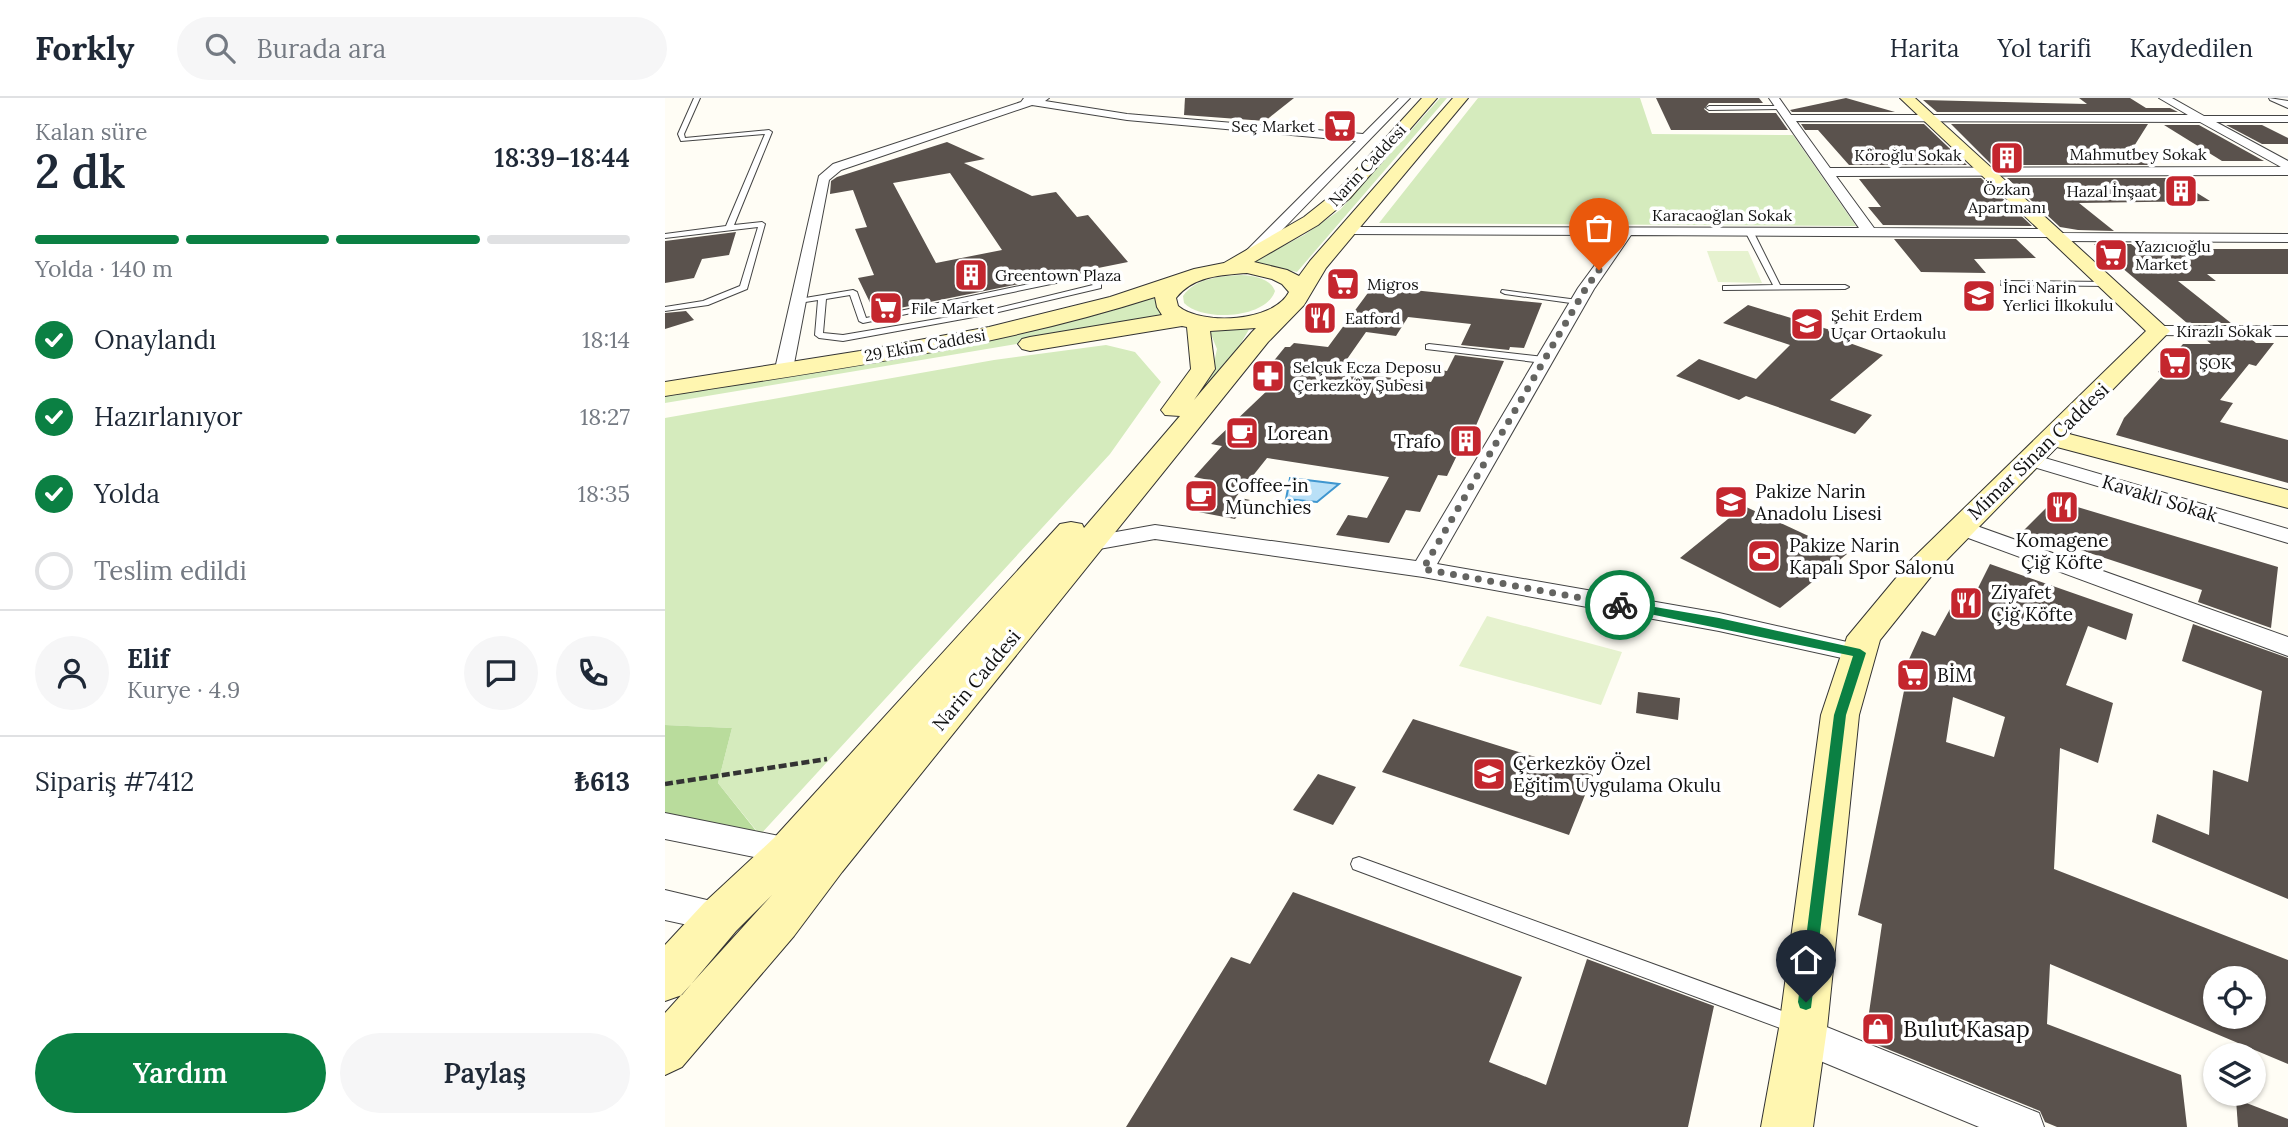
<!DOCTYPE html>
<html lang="tr">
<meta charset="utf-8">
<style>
body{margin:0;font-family:Lora,serif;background:#f6f6f7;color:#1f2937;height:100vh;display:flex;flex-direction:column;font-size:26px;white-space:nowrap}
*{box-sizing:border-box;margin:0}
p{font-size:23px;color:#747a83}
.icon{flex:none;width:38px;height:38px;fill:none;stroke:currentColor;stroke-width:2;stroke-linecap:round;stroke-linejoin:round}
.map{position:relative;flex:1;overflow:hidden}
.sheet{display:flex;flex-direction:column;background:#fff;width:665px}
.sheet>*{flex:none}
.controls{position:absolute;left:1538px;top:868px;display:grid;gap:14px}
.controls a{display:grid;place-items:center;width:63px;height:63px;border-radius:50%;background:#fff;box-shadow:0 2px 5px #0004;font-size:35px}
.pin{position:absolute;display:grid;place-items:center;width:60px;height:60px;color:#fff;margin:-72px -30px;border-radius:50% 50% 50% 0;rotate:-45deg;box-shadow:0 0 7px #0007}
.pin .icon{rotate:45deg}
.courier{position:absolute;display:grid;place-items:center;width:70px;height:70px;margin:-35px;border:5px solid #0b8043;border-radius:50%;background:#fff;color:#222;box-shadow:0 2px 9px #0007}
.headline em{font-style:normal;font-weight:600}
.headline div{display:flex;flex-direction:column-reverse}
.headline{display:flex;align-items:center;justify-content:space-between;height:119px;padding:0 35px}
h1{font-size:46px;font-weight:600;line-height:52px}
.bar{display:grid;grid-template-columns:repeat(4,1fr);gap:10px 7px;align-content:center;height:84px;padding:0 35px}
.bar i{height:9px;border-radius:5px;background:#e0e1e3}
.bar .selected{background:#0b8043}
.bar p{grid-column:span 4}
.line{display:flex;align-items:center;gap:18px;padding:0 35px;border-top:2px solid #e0e1e3}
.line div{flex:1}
.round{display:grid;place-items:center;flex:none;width:74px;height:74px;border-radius:37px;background:#f6f6f7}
ol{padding:0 35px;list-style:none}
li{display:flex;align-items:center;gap:21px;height:77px}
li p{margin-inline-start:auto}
li .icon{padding:7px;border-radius:50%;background:#0b8043;color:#fff;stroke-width:4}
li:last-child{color:#747a83}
li i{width:38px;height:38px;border:4px solid #e0e1e3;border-radius:50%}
.button{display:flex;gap:14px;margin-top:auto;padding:14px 35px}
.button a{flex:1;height:80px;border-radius:42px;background:#0b8043;color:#fff;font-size:28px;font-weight:600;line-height:80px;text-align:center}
.button a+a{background:#f6f6f7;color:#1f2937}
header{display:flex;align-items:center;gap:42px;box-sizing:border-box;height:98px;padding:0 35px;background:#fff;border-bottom:2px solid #e0e1e3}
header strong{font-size:33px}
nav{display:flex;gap:38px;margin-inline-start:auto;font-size:24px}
.search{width:490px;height:63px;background:#f6f6f7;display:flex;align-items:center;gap:18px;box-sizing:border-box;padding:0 24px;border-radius:38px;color:#747a83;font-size:26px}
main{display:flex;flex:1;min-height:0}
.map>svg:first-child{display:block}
.green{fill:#d5ebbd}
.forest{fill:#b9dc9c}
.pitch{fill:#e6f2cf}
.water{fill:#b9e0f7;stroke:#3f96cf;stroke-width:2}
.building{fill:#5a524d;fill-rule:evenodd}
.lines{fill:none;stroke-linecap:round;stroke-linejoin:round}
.lane-casing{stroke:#444;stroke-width:2}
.street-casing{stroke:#444;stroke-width:2}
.secondary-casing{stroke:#333;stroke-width:2}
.path{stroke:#333;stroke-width:4.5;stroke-dasharray:8 3.5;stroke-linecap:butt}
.lane{fill:#fff;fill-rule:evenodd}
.street{fill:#fff;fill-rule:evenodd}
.secondary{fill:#fff6b0;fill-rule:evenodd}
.route{fill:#0b8043}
.done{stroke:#646461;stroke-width:7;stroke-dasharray:0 12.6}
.labels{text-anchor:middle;stroke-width:7;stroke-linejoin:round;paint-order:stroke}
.far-poi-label{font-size:16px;fill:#111;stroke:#fff;text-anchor:start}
.far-street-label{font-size:16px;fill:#111;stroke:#fff}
.poi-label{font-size:19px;fill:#111;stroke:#fff;text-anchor:start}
.street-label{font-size:19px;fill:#111;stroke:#fff}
.near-poi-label{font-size:23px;fill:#111;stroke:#fff;text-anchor:start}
</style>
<header>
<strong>Forkly</strong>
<div class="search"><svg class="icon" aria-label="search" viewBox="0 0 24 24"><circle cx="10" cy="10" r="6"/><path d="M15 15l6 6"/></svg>Burada ara</div>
<nav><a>Harita</a><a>Yol tarifi</a><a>Kaydedilen</a></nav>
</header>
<main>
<section class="sheet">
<div class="headline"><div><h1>2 dk</h1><p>Kalan süre</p></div><em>18:39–18:44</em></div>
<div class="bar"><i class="selected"></i><i class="selected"></i><i class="selected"></i><i></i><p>Yolda · 140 m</p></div>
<ol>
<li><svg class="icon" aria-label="check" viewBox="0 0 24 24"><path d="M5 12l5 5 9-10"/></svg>Onaylandı<p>18:14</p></li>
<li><svg class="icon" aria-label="check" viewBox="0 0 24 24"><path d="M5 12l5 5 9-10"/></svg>Hazırlanıyor<p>18:27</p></li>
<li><svg class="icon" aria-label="check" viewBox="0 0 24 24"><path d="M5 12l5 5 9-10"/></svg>Yolda<p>18:35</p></li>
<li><i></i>Teslim edildi</li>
</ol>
<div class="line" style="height:126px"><a class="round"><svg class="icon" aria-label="person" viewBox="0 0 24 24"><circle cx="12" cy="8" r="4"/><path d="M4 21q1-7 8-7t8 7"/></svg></a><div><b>Elif</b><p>Kurye · 4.9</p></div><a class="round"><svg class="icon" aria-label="chat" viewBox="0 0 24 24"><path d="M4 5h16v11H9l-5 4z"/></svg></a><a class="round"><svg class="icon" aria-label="phone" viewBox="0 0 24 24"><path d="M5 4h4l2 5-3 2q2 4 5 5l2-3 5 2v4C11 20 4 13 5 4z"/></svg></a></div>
<div class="line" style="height:91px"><div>Sipariş #7412</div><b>₺613</b></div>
<div class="button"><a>Yardım</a><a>Paylaş</a></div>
</section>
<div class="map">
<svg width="1623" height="1029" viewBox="0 0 1623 1029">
<rect width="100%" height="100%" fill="#fffdf5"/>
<g class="green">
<path d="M775,0h7l-150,174 -45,-9 52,-28 36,-25z"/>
<path d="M813,0h162l12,36 141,1 63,91 -477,-3z"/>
<path d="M576,177c13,1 29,3 34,16 -9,28 -73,31 -91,12l-1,-7c12,-18 38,-20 58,-21z"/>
<path d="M498,194l9,26 -507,85v-12l309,-51z"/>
<path d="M586,228l-21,36 -70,79 53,-74 4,-18 -7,-17z"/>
<path d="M441,247l29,7 26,30 -51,72 -350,381 -42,-52 14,-55 -67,-3v-307l329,-58z"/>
</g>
<path class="forest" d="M0,627l67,3 -14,55 39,49 -92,-16z"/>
<g class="pitch">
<path d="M1042,153h41l14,32 -44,-1z"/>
<path d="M822,518l135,36 -21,53 -142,-39z"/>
</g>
<path class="water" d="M625,380l49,6 -22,18 -31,-3z"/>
<g class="building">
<path d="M520,0h109l-29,23 -81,-6z"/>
<path d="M991,0h103l4,5h-54l-5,6 5,4h67l12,17h-117z"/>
<path d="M1181,0l49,14h-103l-2,-2z"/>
<path d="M1414,0h51l16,10h24l8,4h-241l-14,-12 164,4z"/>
<path d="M1136,26h123l43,41h-118l-31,-35h-13z"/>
<path d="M1286,26h197l-17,27 22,14h-161z"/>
<path d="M1499,27h35l65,36h-42z"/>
<path d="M1561,27h36l26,13v6h-26z"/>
<path d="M282,44l38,17 -21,4 68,33 24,-4 21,25 11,-2 40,47 -253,51 -17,-35 16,-3 -19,-46 12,-2 -14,-37 -23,4 1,-13 6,-4zM285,75l52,77 -66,13 -43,-80z"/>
<path d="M1316,80l51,48 -149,-1 -15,-18h13l-22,-28z"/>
<path d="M1342,80h166l37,23 -131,2 35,28 -36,-1 -18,-3z"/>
<path d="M71,134l-7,23 -27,4 -8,19 -29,5v-42z"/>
<path d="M1229,141h122l20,19 -62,1 12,14 -65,-1z"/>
<path d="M1429,146h37l7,5h150v25h-81l9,7h-38l53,42h-44z"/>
<path d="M708,188l169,17 -18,45 -14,-1 -1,3 -48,-5 10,-21 -63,-7 -12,19 -30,-4 -28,40 93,10 7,-12 9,1 8,-16 49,6 -36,83 -5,-1 -16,33 -9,-1 -18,37 -14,-2 -17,33 -53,-8 12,-20 19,3 22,-41 -122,-19 -31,39 14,3 -15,19 -47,-9 26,-29 -20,-4 28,-31 -11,-2 60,-57 -12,-2 6,-6 -5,-1 25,-31h5l4,-4 34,4z"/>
<path d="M1083,207l102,31 -6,5 39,14 -53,45 42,15 -17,19 -109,-38 -7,4 -63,-24 23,-17 57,20 34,-34 -67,-22z"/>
<path d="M21,213l8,9 -29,9v-16z"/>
<path d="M1539,240h46l6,5h18l-18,23 -7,-2 -29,36 13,3 -13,19 68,18v43l-172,-48 8,-17 40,-44 -6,-2 25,-28h28z"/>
<path d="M1389,402l224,67 -7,61 -73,-26 4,-12 -179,-59z"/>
<path d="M1079,408l103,48 -67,54 -100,-50z"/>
<path d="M1325,466l143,50 -7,26 -38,-14 -22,59 47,18 -15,60 -38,-15 -6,121 234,91v104l-238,-100 -3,60 134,51 6,52h-130l-12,-5 -5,-11 -175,-71 17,-116 -24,-9 47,-229 -7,-3 24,-52 13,5 25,-45 14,5zM1288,599l52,20 -11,40 -48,-15zM1550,880h39v39h-39z"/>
<path d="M1528,526l95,34v241l-136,-57 5,-28 52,21 4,-65 35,12 14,-91 -80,-30z"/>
<path d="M973,594l42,6 -2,22 -42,-7z"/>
<path d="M748,621l180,56 -24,60 -187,-63z"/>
<path d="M653,676l38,13 -23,38 -40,-15z"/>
<path d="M628,794l229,85 -33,85 57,23 41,-126 127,47 -26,121h-562l105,-170 19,7z"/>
<path d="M1571,1001l52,20v8h-50z"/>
</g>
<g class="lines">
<defs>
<g id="lane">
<path d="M29,0h6l-16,36 1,4 84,-8 3,2 -38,93 28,-3 3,2 -18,65 -39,16 -43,6v-4l38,-6 37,-15 18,-59 -93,11v-4l61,-8 39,-92 -84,7 -3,-7z"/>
<path d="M1116,8l2,3 -74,1 -3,-2 3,-2z"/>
<path d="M1085,133l4,2 26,52h65l4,2 -4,2 -122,1v-4h3l47,-1 -27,-52z"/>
<path d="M422,174l14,12v4l-111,26 -147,27 -24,-3 -4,-3 3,-35 -19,3 -4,-2 4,-2 54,-9 4,2 9,26zM420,179l8,8 -103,25 -147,25 -20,-2 3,-34 24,-4 9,26 4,2z"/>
<path d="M1336,183l108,1 4,2 -4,2 -105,-1h-3z"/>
<path d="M837,192l76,10 4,2 -4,2 -73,-10 -4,-2z"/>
<path d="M764,246l115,13 4,3 -4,3 -118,-14v-4z"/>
<path d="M694,759l437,159 6,3 3,6 -3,6 -6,3 -443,-165 -2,-5 2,-5z"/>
</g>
<g id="street">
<path d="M359,0h25l-4,3 82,13 236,20 36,-36h11l-159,164 -5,1 -7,-4 2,-3 115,-115 -229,-21 -95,-15 -191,65 -12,10 -36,189 -3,4h-12l-3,-4 44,-193 14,-12 188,-62z"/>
<path d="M1104,0h10l12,17h397l-29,-17h13l32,18h84v6h-72l72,39v14l-452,1 38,52 179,1 7,4 228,1v8l-231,-1 -7,-4 -419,-2 -37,54 -157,275 282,49 150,34 4,6 -4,6 -9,3 -141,-31 -296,-54 -268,-38 -67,12 -8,-2 -3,-5 3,-5 8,-2 67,-12 261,36 162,-273 39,-53 -268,-1 -5,-1v-6l515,1zM1131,23l404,1 81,45 -451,1z"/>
<path d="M1604,0l19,3v7l-18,-8z"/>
<path d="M1494,228h129v10l-135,-1 -2,-4 2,-4z"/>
<path d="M1366,356l257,75v14l-264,-79 -3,-4 3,-4z"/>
<path d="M1295,422l328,117v19l-336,-124 -3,-5 3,-5z"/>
<path d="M0,715l124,25 11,4 4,9 -4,9 -11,4 -124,-25z"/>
<path d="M0,792l67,16 4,11 -4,11 -12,4 -55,-12z"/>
<path d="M1137,919l237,96 5,14h-65l-190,-79 -5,-13 5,-13z"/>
</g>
<g id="secondary">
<path d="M757,0h15l-87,100 -32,27 -64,37 33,8 12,6 11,-15 143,-163h15l-142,170 -22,37 -36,37 -426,530 -48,64 -112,131 -17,8v-62l107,-118 -36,36 -54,64 -17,6v-56l39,-42 70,-65 286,-314 11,-2 11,2 2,4 96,-112 -15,-1 -4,-5 30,-41 -4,-42 -5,-1 -152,25 -8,-2 -4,-5 4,-5 8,-2 132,-22 -5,-8 -2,-10c-159,51 -326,73 -490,99v-14l195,-31 129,-24 121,-30 84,-28 30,-6 80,-46 34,-27zM582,175l25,6 10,5 7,8c-15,30 -87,34 -111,14l-2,-8c17,-22 45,-23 71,-25zM591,230l-4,4 -58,68 21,-31 -5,-38z"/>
<path d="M1235,0h15l255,233 -101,103 219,56v18l-231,-61 -124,127 -53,66 -21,75 -32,313 -14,99h-52l18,-99 42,-313 26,-78 64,-77 235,-229z"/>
</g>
</defs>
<use href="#lane" class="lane-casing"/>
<use href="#street" class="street-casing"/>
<use href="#secondary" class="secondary-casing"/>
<path class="path" d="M0,686l162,-25"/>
<use href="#lane" class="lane"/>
<use href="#street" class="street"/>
<use href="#secondary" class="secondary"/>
</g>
<path class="route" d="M955,503l99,17 141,31 6,4 -20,62 -35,293 -5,2 -6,-2 -2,-6 36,-287 19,-59 -237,-49 -2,-2z"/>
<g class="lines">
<path class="done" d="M934,172l-13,18 -163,281 197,36"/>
</g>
<defs>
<symbol id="supermarket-square" viewBox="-11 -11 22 22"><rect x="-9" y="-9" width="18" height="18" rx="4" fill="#c4262e" stroke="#fff"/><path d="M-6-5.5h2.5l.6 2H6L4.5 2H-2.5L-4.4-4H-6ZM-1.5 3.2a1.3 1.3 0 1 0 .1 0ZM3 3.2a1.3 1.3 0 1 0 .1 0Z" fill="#fff"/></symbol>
<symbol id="building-square" viewBox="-11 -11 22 22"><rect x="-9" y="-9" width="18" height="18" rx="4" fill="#c4262e" stroke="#fff"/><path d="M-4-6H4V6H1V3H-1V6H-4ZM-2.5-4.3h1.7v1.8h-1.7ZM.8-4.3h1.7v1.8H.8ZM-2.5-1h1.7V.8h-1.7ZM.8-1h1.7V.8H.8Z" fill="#fff"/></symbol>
<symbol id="school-square" viewBox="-11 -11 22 22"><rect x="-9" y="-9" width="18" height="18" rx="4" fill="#c4262e" stroke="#fff"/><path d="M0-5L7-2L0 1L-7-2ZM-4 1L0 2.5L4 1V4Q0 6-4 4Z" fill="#fff"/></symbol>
<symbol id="restaurant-square" viewBox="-11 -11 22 22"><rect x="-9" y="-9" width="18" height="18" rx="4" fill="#c4262e" stroke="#fff"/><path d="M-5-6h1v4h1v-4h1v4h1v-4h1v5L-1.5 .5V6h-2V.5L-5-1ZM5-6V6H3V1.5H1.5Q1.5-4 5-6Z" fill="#fff"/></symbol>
<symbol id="pharmacy-square" viewBox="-11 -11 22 22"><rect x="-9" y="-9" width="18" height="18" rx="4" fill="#c4262e" stroke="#fff"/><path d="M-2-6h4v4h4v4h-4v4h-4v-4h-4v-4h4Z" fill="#fff"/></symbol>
<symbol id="cafe-square" viewBox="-11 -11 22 22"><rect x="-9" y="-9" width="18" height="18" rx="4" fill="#c4262e" stroke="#fff"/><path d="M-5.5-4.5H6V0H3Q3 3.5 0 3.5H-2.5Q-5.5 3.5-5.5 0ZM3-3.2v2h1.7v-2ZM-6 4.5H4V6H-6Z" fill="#fff"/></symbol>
<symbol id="stadium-square" viewBox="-11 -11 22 22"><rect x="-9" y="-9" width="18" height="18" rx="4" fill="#c4262e" stroke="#fff"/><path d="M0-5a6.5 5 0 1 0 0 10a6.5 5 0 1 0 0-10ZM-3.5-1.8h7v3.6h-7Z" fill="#fff"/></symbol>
<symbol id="shop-square" viewBox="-11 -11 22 22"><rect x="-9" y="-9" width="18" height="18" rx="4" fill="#c4262e" stroke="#fff"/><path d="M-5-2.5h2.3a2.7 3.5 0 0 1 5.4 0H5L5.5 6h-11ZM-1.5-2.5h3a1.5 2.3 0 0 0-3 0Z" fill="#fff"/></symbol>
</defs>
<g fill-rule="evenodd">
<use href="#supermarket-square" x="656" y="9" width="38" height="38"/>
<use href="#building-square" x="1323" y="41" width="38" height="38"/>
<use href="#building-square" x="1497" y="74" width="38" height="38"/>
<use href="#supermarket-square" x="1427" y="138" width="38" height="38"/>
<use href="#building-square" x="287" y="158" width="38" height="38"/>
<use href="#supermarket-square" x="659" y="167" width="38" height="38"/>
<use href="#school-square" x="1295" y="179" width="38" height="38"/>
<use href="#supermarket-square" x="202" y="191" width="38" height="38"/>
<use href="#restaurant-square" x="636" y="201" width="38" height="38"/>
<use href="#school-square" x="1123" y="207" width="38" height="38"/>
<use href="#supermarket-square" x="1491" y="246" width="38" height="38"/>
<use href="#pharmacy-square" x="584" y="259" width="38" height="38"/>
<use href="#cafe-square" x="558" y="316" width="38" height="38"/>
<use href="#building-square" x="782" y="324" width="38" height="38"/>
<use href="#cafe-square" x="517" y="379" width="38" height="38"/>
<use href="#school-square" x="1047" y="385" width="38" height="38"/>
<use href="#restaurant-square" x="1378" y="390" width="38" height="38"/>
<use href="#stadium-square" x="1080" y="439" width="38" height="38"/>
<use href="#restaurant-square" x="1282" y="486" width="38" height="38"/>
<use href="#supermarket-square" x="1229" y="558" width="38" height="38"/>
<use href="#school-square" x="805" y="657" width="38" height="38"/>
<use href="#shop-square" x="1194" y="912" width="38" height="38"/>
</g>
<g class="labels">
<g class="far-poi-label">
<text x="650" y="34" text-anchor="end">Seç Market</text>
<text x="1342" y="97" text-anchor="middle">Özkan<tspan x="1342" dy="18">Apartmanı</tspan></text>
<text x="1492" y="99" text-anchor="end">Hazal İnşaat</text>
<text x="1470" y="154">Yazıcıoğlu<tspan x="1470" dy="18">Market</tspan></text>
<text x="330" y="183">Greentown Plaza</text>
<text x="702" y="192">Migros</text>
<text x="1338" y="195">İnci Narin<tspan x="1338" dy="18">Yerlici İlkokulu</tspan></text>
<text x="246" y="216">File Market</text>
<text x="1166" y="223">Şehit Erdem<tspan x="1166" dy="18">Uçar Ortaokulu</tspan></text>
<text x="680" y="226">Eatford</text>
<text x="1534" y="271">ŞOK</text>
<text x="628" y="275">Selçuk Ecza Deposu<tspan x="628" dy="18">Çerkezköy Şubesi</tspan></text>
</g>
<g class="far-street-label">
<text x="1473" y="62">Mahmutbey Sokak</text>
<text x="1243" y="63">Köroğlu Sokak</text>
<text transform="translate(702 67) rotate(-47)" y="6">Narin Caddesi</text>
<text x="1057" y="123">Karacaoğlan Sokak</text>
<text x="1559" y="239">Kirazlı Sokak</text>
<text transform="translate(260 247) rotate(-10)" y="6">29 Ekim Caddesi</text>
</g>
<g class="poi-label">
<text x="602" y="342">Lorean</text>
<text x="776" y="350" text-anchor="end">Trafo</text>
<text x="560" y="394">Coffee-in<tspan x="560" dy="22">Munchies</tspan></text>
<text x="1090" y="400">Pakize Narin<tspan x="1090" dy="22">Anadolu Lisesi</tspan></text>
<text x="1397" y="449" text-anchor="middle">Komagene<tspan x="1397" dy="22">Çiğ Köfte</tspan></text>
<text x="1124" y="454">Pakize Narin<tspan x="1124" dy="22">Kapalı Spor Salonu</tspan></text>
<text x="1326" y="501">Ziyafet<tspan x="1326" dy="22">Çiğ Köfte</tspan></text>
<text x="1272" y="584">BİM</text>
<text x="848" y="672">Çerkezköy Özel<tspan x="848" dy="22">Eğitim Uygulama Okulu</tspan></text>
</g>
<g class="street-label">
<text transform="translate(1373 353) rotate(-44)" y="7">Mimar Sinan Caddesi</text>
<text transform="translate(1495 400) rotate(17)" y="7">Kavaklı Sokak</text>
<text transform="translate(311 582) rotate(-50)" y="7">Narin Caddesi</text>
</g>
<g class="near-poi-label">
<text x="1238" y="939">Bulut Kasap</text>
</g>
</g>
</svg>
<div class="controls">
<a><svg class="icon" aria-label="locate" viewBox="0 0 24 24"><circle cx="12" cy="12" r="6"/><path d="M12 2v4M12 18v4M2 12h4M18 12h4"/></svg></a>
<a><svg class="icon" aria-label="layers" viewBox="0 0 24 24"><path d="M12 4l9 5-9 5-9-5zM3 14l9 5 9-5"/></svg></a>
</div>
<div class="pin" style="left:934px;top:172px;background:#ea580c"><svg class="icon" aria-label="bag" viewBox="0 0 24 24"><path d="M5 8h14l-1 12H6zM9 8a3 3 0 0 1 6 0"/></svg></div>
<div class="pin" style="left:1141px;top:904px;background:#1f2937"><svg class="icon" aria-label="home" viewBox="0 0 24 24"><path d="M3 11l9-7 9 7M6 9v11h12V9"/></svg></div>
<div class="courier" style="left:955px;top:507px"><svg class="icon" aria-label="bike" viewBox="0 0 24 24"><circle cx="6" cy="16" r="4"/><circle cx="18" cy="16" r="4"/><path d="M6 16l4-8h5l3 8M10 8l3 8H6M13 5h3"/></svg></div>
</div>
</main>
